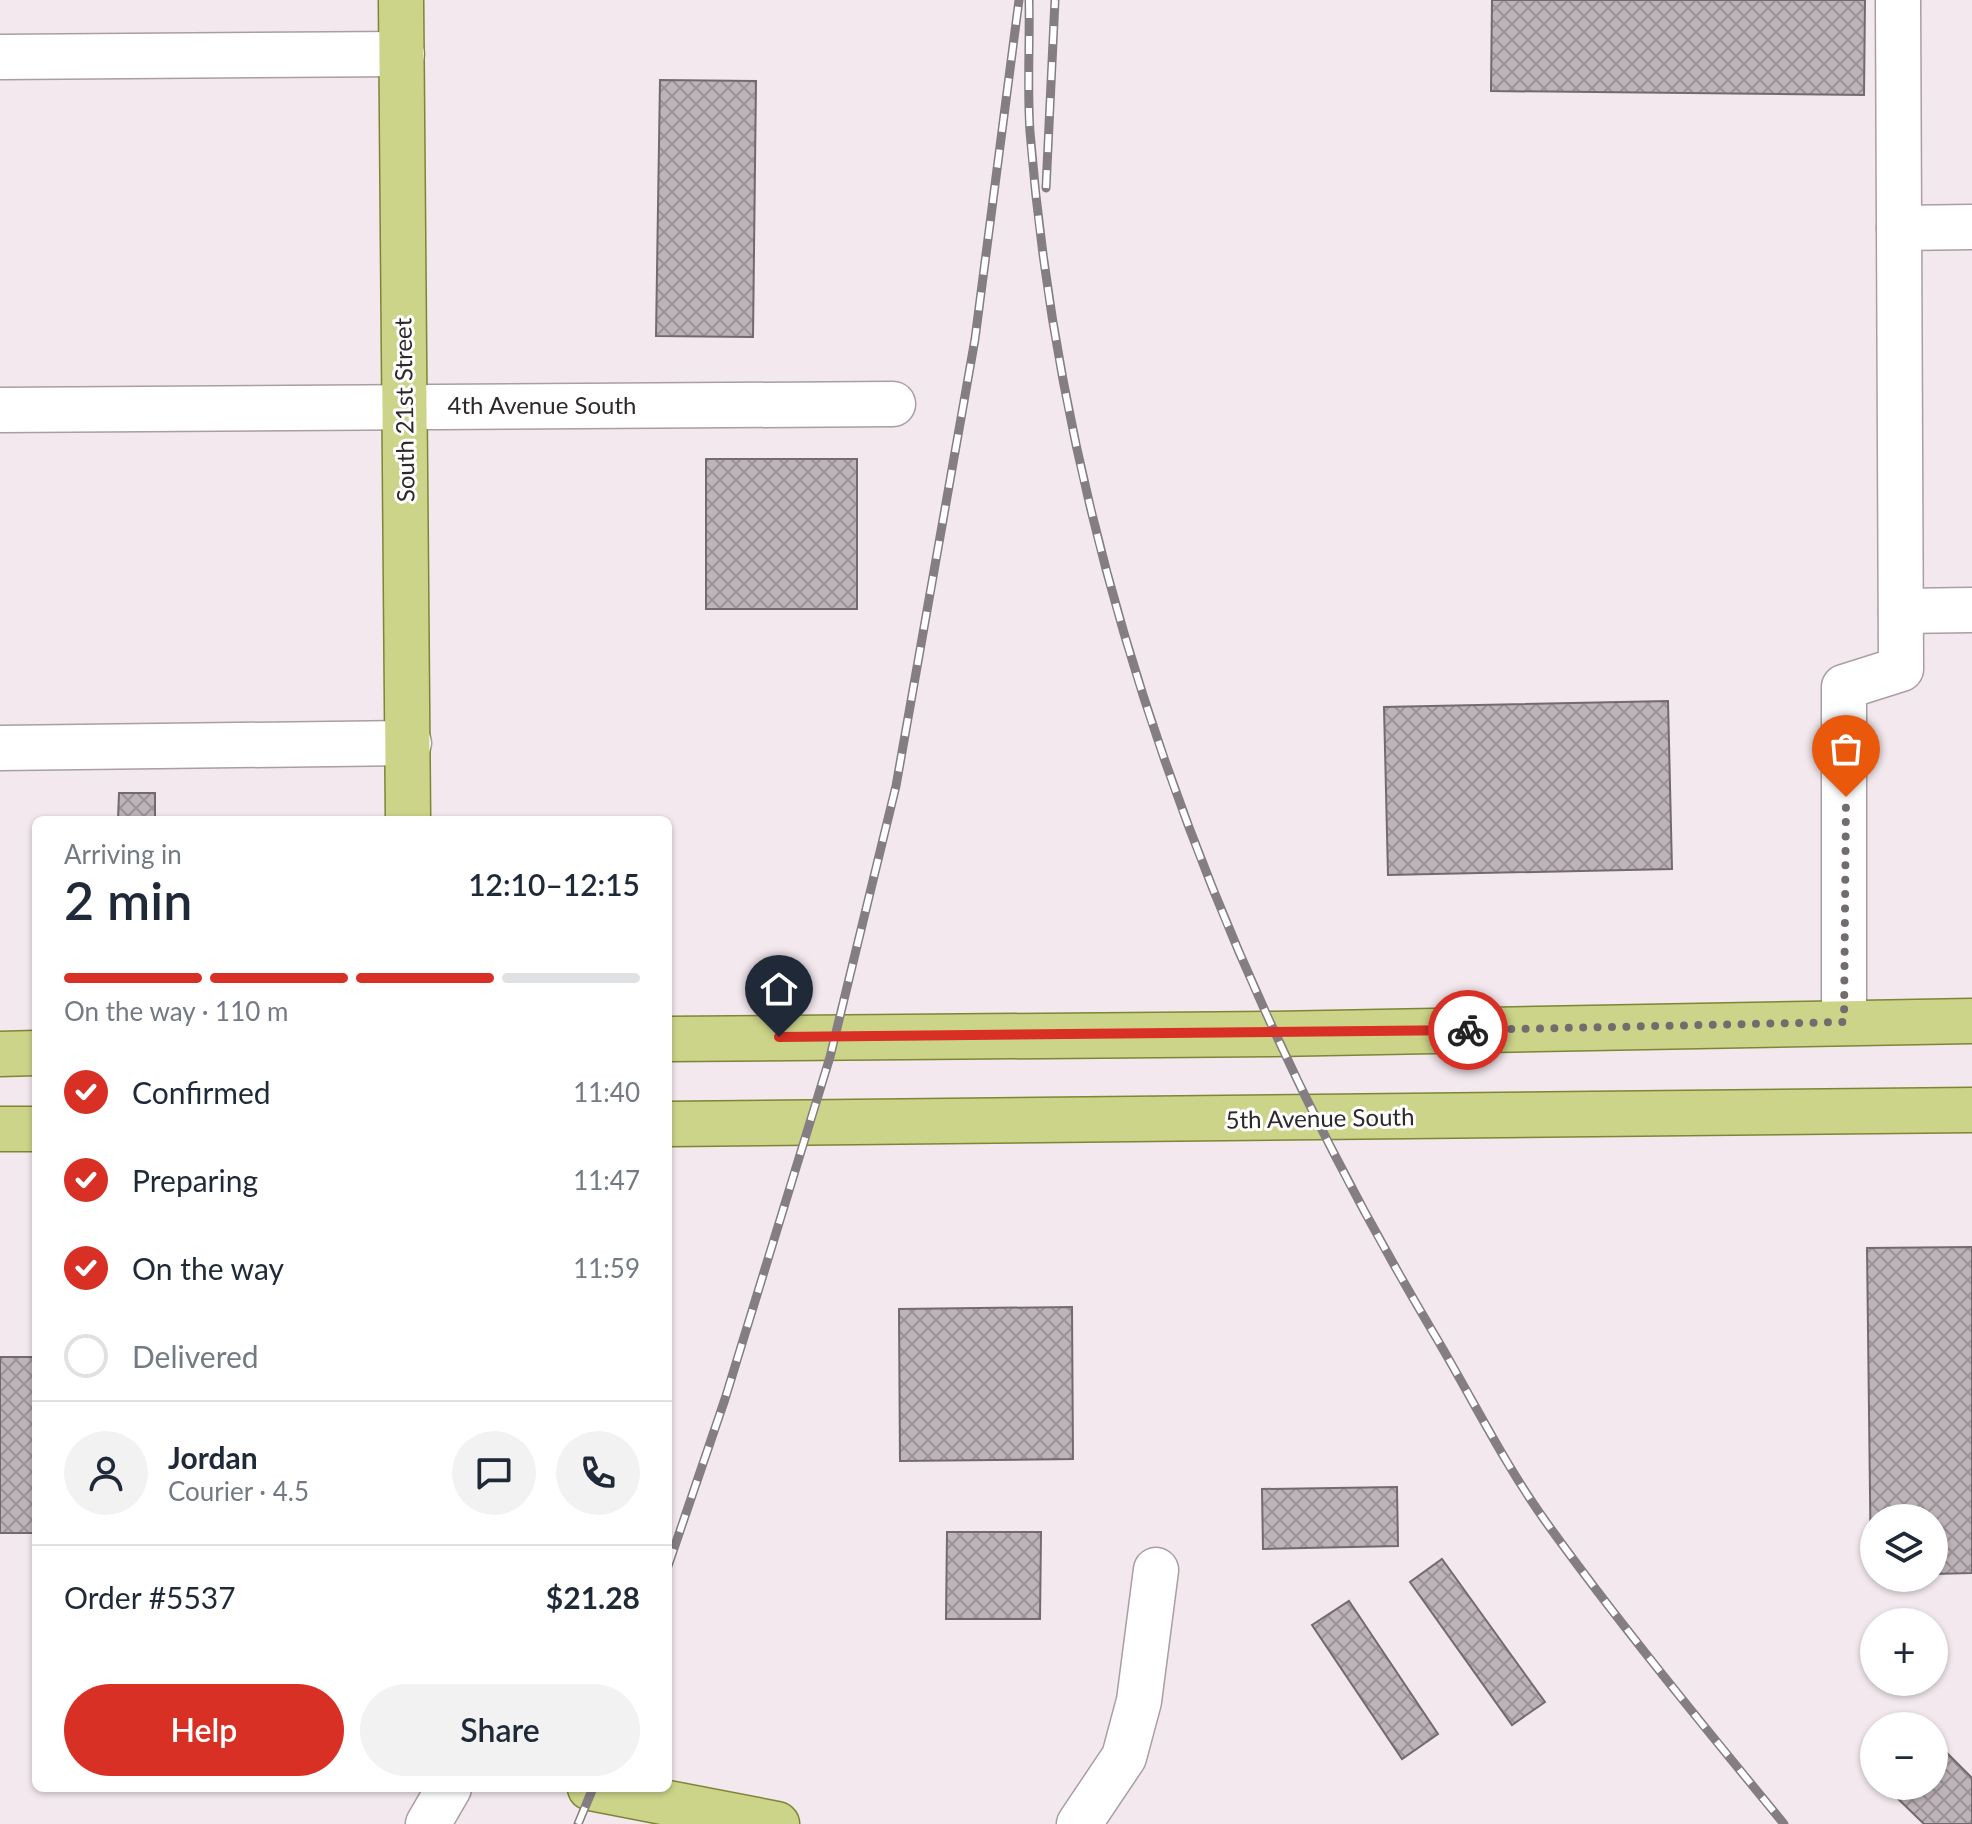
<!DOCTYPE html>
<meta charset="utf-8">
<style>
body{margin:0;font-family:Lato,sans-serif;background:#f2f2f3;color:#1f2937;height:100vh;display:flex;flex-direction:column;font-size:30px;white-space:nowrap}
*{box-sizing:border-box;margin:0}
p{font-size:26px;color:#747a83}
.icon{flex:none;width:44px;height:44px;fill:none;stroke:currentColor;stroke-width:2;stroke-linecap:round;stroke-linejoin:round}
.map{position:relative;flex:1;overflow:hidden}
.panel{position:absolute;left:32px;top:816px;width:640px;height:976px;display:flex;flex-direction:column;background:#fff;border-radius:12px;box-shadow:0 2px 6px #0004}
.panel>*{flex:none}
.tools{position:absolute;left:1860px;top:1504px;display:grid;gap:16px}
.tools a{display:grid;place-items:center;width:88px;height:88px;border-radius:50%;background:#fff;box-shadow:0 2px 6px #0004;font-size:40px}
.pin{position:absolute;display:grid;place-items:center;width:68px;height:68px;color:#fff;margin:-82px -34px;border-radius:50% 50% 50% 0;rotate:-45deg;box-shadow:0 0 8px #0007}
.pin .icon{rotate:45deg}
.courier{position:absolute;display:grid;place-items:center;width:80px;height:80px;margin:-40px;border:6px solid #d93025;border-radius:50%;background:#fff;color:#222;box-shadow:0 2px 10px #0007}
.headline em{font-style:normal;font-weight:600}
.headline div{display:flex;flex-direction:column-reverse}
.headline{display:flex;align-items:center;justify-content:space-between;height:136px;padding:0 32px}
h1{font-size:52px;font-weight:600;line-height:60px}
.bar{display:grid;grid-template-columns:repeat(4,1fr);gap:12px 8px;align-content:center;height:96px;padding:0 32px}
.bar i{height:10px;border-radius:6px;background:#e0e1e3}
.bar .selected{background:#d93025}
.bar p{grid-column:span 4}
.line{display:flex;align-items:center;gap:20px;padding:0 32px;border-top:2px solid #e0e1e3}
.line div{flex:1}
.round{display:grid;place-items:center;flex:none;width:84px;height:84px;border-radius:42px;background:#f2f2f3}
ol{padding:0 32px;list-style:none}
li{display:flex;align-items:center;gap:24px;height:88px}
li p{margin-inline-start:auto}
li .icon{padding:8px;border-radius:50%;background:#d93025;color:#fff;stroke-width:4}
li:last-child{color:#747a83}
li i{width:44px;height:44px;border:4px solid #e0e1e3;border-radius:50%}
.cta{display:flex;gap:16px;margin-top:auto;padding:16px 32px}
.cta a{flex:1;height:92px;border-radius:48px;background:#d93025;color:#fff;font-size:32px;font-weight:600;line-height:92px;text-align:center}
.cta a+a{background:#f2f2f3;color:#1f2937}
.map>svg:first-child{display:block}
.building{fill:url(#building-cross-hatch);stroke:#736a6e;stroke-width:2}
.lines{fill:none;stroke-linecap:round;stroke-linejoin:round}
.minor-casing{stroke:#a89ea3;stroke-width:47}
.major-casing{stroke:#7e8535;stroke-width:47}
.minor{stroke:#fff;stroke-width:44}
.major{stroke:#ccd489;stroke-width:44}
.rail-casing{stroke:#847d81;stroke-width:9}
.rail{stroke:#fff;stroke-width:6;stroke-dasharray:18;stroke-linecap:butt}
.done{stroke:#726c6f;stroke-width:8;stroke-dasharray:0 14.4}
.route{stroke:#d93025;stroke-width:10}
.labels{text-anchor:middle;stroke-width:6;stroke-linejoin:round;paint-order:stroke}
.street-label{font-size:24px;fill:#2d292b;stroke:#fff}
</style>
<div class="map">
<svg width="1972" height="1824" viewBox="0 0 1972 1824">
<defs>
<pattern id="building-cross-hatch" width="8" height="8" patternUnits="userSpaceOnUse" patternTransform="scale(2)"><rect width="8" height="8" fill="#bdb3b8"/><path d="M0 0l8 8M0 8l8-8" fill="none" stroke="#9a9296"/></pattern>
</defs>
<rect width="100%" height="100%" fill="#f2e8ed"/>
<g class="building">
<path d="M1492,0h373l-1,95 -373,-4z"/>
<path d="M660,80l96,1 -3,256 -97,-1z"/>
<rect x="706" y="459" width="151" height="150"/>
<path d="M1668,701l4,168 -284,6 -4,-168z"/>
<path d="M119,793h36v27h-37z"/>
<path d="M1972,1247v326l-38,1v-56h-60v57h-3l-4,-327z"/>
<path d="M1072,1307l1,152 -173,2 -1,-152z"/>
<rect x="0" y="1357" width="36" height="176"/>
<path d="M1397,1487l1,59 -135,3 -1,-60z"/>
<path d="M947,1532h94l-1,87h-94z"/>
<path d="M1442,1559l103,143 -33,23 -102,-143z"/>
<path d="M1349,1601l89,133 -36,25 -90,-134z"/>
<path d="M1936,1742l36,36v46h-48l-35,-34 4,-4h41z"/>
</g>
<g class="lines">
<defs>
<g id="minor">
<path d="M0,57l402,-3"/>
<path d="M1899,228l73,-1"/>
<path d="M0,410l893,-6"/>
<path d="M1901,611l71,-1"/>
<path d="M0,748l409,-5"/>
<path d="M1844,1022v-335l57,-18 -3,-669"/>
<path d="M428,1824l21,-36"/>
<path d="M1079,1824l45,-67 15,-56 17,-131"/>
</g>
<g id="major">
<path d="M401,0l7,820"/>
<path d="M668,1039l606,-5 698,-13"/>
<path d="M0,1054l36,-1"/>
<path d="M668,1124l1304,-14"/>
<path d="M0,1129h36"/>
<path d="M590,1788l187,36"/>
</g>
</defs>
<use href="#minor" class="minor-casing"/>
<use href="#major" class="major-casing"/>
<use href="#minor" class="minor"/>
<use href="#major" class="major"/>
<defs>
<g id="rail">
<path d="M1029,0c1,44 -2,88 1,132 34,428 188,840 407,1207 36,61 68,126 109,183 75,104 157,203 238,302"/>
<path d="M1046,188l9,-188"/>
<path d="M668,1566l57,-167 105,-342 66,-271 79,-447 44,-339"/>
<path d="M578,1824l15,-36"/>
</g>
</defs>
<use href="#rail" class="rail-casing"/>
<use href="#rail" class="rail"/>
</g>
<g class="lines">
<path class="done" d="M1468,1030l376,-8 2,-225"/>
<path class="route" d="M779,1037l689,-7"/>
</g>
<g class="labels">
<g class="street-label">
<text x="542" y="414">4th Avenue South</text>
<text transform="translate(405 410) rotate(-91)" y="8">South 21st Street</text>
<text transform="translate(1320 1119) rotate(-1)" y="8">5th Avenue South</text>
</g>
</g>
</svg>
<div class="tools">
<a><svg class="icon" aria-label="layers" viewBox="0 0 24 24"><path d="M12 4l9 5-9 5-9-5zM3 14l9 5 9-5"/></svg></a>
<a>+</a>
<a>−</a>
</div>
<div class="pin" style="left:1846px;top:797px;background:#ea580c"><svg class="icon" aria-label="bag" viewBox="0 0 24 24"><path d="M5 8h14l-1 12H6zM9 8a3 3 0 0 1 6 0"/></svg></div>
<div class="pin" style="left:779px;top:1037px;background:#1f2937"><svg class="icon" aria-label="home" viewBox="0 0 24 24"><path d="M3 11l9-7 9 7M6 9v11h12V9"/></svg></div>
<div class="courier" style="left:1468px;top:1030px"><svg class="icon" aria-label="bike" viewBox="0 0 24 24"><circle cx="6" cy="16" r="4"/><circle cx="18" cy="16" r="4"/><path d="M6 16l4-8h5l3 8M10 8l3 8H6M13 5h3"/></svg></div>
<section class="panel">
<div class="headline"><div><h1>2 min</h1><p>Arriving in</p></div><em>12:10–12:15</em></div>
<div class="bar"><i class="selected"></i><i class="selected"></i><i class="selected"></i><i></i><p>On the way · 110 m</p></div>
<ol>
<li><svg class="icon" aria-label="check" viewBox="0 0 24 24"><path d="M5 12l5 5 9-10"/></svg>Confirmed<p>11:40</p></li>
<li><svg class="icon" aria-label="check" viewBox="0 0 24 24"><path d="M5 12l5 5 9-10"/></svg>Preparing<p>11:47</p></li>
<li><svg class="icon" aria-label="check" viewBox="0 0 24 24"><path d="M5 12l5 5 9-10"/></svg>On the way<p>11:59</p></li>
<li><i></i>Delivered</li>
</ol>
<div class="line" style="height:144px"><a class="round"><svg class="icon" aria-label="person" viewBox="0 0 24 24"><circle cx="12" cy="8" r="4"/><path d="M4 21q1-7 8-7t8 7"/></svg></a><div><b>Jordan</b><p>Courier · 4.5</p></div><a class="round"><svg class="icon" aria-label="chat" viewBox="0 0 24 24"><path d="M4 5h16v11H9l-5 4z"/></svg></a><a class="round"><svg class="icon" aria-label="phone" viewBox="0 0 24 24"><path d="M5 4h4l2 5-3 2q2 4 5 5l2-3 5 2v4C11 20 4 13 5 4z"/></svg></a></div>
<div class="line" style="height:104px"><div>Order #5537</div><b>$21.28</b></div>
<div class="cta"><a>Help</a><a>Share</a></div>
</section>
</div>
